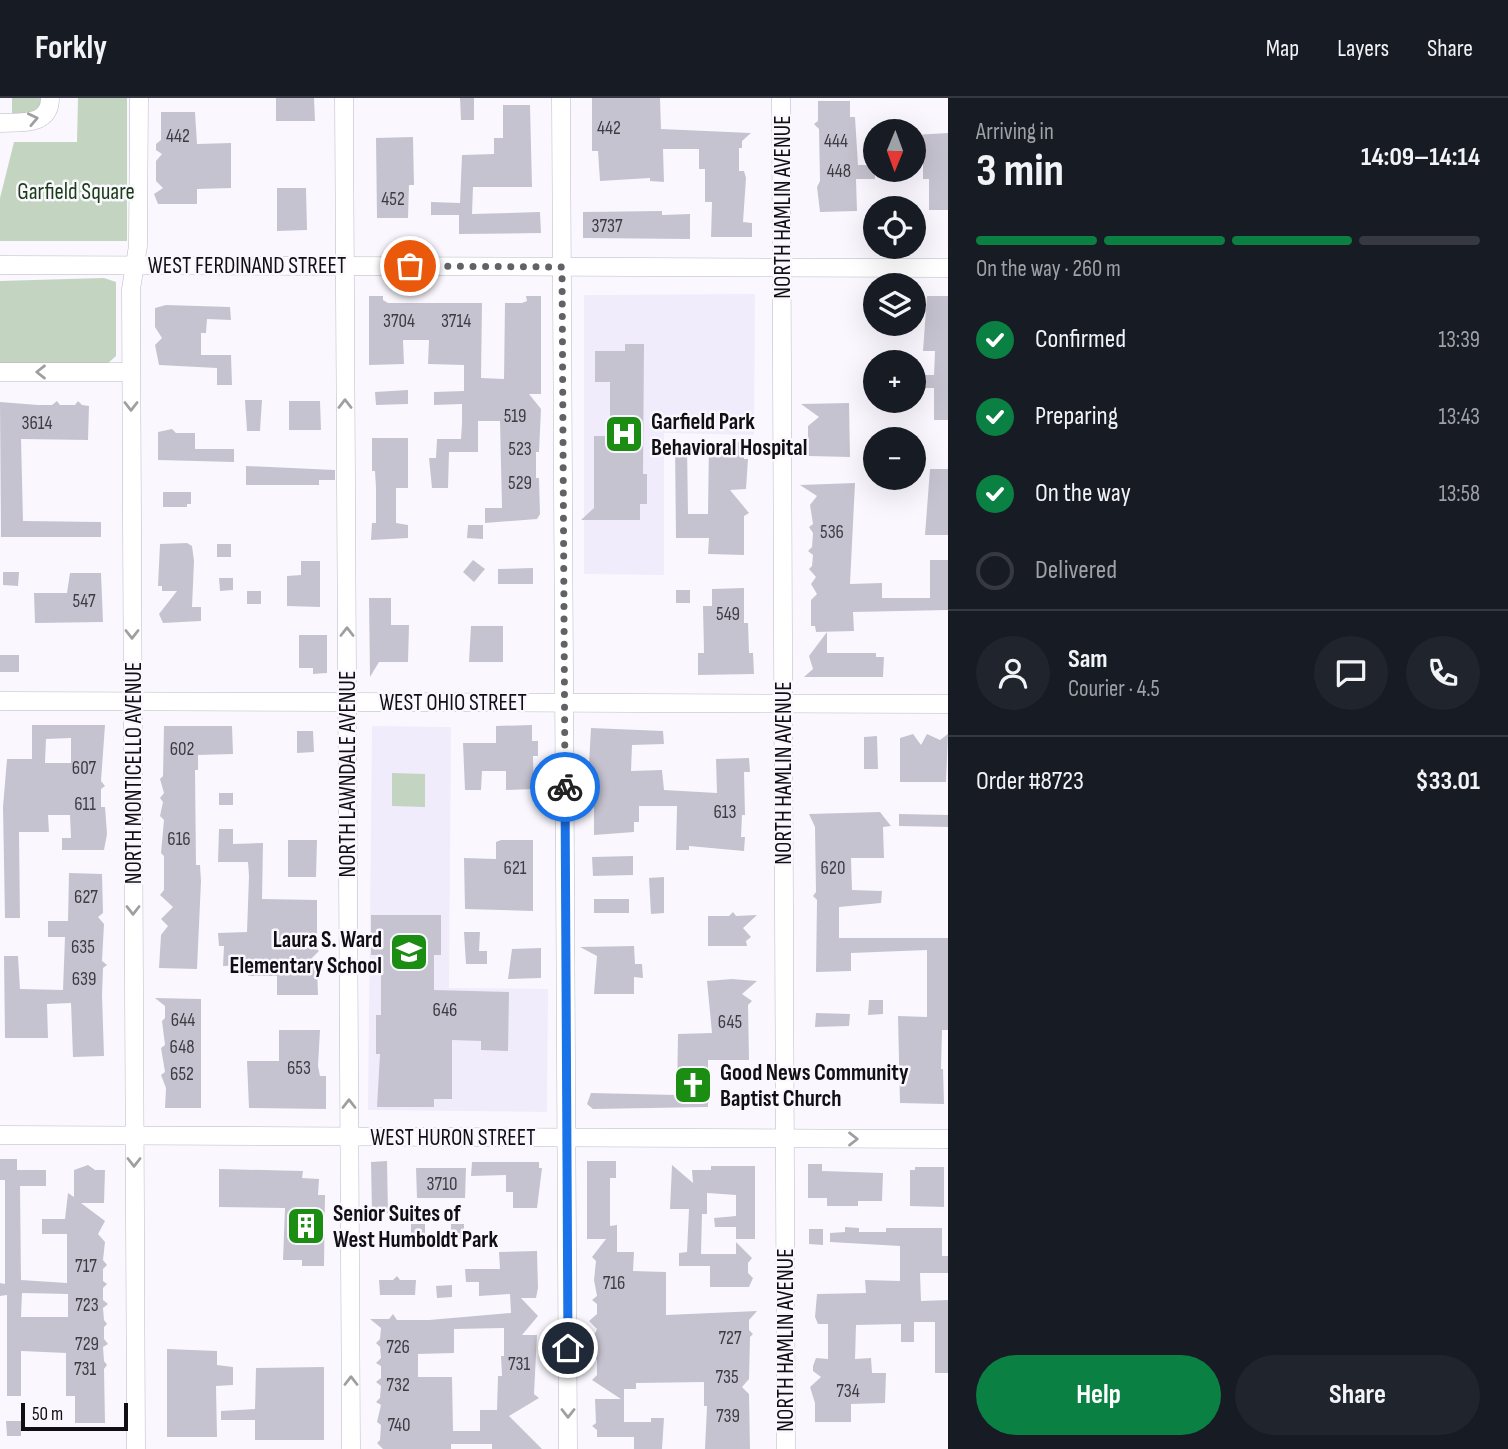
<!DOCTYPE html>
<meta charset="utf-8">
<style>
body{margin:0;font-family:"Sofia Sans Condensed",sans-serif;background:#20242c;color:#f1f3f6;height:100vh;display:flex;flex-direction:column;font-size:26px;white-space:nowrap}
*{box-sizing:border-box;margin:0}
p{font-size:23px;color:#9ea1a6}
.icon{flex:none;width:38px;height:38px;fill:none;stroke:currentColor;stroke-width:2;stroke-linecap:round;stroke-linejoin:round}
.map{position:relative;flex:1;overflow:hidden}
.details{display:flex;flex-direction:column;background:#171b24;width:560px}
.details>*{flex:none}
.needle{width:46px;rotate:181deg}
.tools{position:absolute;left:863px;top:21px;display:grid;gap:14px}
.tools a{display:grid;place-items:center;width:63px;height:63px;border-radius:50%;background:#171b24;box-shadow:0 7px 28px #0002;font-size:35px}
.scale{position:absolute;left:21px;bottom:18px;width:107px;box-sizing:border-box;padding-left:7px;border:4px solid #100f13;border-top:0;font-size:19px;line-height:24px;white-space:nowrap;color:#100f13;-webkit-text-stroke:5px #faf8fe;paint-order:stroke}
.pin{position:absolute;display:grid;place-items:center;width:60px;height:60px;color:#fff;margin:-30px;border:4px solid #fff;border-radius:50%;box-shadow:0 2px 7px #0007}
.courier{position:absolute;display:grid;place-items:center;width:70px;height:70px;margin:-35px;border:5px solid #1a73e8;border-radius:50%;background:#fff;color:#222;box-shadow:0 2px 9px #0007}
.head em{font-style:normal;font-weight:700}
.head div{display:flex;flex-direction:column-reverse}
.head{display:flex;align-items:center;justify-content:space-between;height:119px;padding:0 28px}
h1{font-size:46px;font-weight:700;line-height:52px}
.bar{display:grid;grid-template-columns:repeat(4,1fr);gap:10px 7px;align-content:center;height:84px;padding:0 28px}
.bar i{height:9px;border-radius:5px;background:#363941}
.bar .selected{background:#0b8043}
.bar p{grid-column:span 4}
.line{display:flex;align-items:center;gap:18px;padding:0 28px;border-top:2px solid #363941}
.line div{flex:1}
.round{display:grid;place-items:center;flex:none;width:74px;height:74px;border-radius:37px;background:#20242c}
ol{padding:0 28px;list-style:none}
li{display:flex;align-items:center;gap:21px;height:77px}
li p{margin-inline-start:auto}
li .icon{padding:7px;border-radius:50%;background:#0b8043;color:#fff;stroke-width:4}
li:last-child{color:#9ea1a6}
li i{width:38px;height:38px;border:4px solid #363941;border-radius:50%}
.primary-button{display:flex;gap:14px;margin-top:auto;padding:14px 28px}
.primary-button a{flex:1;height:80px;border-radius:42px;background:#0b8043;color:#fff;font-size:28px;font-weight:700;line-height:80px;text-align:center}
.primary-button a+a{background:#20242c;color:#f1f3f6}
header{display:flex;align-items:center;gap:42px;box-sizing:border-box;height:98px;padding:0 35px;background:#171b24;border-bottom:2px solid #363941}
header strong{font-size:33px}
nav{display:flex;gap:38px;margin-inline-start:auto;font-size:24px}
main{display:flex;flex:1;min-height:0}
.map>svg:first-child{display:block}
.built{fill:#f0ecfc}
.green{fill:#c3d4c1}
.building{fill:#c6c3d0;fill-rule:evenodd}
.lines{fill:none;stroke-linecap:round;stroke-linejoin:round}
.minor-casing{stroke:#bab7c4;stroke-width:19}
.minor{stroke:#fff;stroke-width:18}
.oneway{stroke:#9f9fa1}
.done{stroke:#626165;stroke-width:7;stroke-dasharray:0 12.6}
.route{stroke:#1a73e8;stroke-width:9}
.labels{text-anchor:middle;stroke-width:5;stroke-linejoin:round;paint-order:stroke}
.number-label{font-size:19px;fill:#3e3c42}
.park-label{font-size:23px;fill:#183d15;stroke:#faf8fe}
.street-label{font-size:23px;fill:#100f13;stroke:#faf8fe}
.poi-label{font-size:23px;font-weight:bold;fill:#100f13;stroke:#faf8fe;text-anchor:start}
</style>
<header>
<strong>Forkly</strong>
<nav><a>Map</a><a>Layers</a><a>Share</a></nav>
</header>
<main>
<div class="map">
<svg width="948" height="1351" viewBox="0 0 948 1351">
<rect width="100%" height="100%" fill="#faf8fe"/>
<g class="built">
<path d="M755,196l-1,141 -90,-2v142l-80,-1v-279z"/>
<path d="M372,628l79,1 -2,261 99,1 -1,123 -179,-2z"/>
</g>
<g class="green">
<path d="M12,0h33l-7,17 -26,-1z"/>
<path d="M78,0h49v143h-127v-43l14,-56h63z"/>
<path d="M104,180l12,4v74l-9,8 -107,-1v-82z"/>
<path d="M392,675l33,1v33l-33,-1z"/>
</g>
<g class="building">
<path d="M276,0h38l1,23h-39z"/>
<path d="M460,0h14v22h-13z"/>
<path d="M592,0h68l1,31 90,4 -9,8v7h-3v23h5l2,7 -3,44 9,1v14h-41l1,-35h-7v-33h-6v-20h-36l1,33 -14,-1v-3l-50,3 -2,-30h-6z"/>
<path d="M818,3h32v16h5l3,48h17v14h-19l1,32 -37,1 -3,-25 3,-6 -1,-52 -5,-5 4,-3z"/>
<path d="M503,7h27l2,82h-59l-1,27 68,-2 1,21 -82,1v-19h-28v-13l29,1 2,-48 32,-1v-16h9z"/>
<path d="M161,14h34l2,32 34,-1v45l-34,1v15h-39l-4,-10 9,-6 -7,-7v-20l6,-7 -6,-4v-6l5,-4z"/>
<path d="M948,35v77h-19v-31h-6v-32h-9v-12z"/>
<path d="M413,39l1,48h-5l-1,33h-31l-1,-80z"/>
<path d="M277,90h29l1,42 -30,1z"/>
<path d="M662,113v4l28,-1v25l-107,-1v-26z"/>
<path d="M369,198h14v4l5,3h94l-1,75 23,1 1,-76h17l5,-2 -1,-5h15v98h-12l12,15 -2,43h-3v26h3l1,36 -3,5 -52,4v-15h17l-2,-87h-22v31h-29l-1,36h-16l-3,-30h7l1,-19h24l1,-16v-19l-28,1v-13l30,-1v-26l-36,-1 1,-24h-26l1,24 -35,1z"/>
<path d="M927,198h21v124h-14v-32h-14v-13h14l1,-24h-12z"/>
<path d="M166,207l64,2 1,13 -24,-1 -1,14h-5v22h30l1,30h-15v-17l-58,-3 -4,-20 7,-7 -7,-11v-19z"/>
<path d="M625,246h19l-1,130h4v30h-7v16h-59l13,-12v-72h16v-54h-15v-31h30z"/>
<path d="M408,292v14l-32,1 -1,-13z"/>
<path d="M245,302h17l-2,31h-13z"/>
<path d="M57,303l3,4h15l3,-4 4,4 7,1 -1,34 -67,-1 2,82 78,1v15h-100l-1,-135 38,3h14z"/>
<path d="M289,303h31l1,29h-32z"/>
<path d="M849,305l1,54 -42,-1v-30l11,-9 -18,-13z"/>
<path d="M172,331l4,4h19v16h39v13l-76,-2v-28z"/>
<path d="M372,340h36v50h-12v35l12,2v13l-37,2 1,-17h4v-35l-1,-17h-3z"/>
<path d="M709,344h35v17h4l-2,30 -16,1 19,23 -5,3v39l-36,-1 1,-16h-33l-1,-94h12l1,70h20z"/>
<path d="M246,368l89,4v10h-16v5h-73z"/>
<path d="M930,371h18v66h-23z"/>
<path d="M855,385l-5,101 32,-1v15h48v-38h18v50l-95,2 1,19 -38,1 -1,-6h-4v-26l6,-6 -6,-10 5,-7 -7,-8 3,-3 1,-11 -5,-4 4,-4 1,-14 -4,-6 4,-3 -3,-19 7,-9 -17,-11z"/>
<path d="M163,394h28v12h-4v3h-24z"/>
<path d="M468,427h15v14l-16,-1z"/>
<path d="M187,445l5,3 2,15 -2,46h9v14l-38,2 -4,-9 18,-23h-15v-5h-4l2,-42z"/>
<rect x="217" y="446" width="14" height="13"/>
<path d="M473,462l12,9 -11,13 -11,-10z"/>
<path d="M301,463h19v46l-33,-1v-30l14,-1z"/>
<path d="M533,470v16h-35v-15z"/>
<path d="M3,474h16l-1,14 -15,-1z"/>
<path d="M70,475h31l2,49 -68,1 -1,-30h33z"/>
<path d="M219,480h14v12l-13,1z"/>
<path d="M744,490v35h4l1,30h4l1,21 -56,1v-22h6l-1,-47h9v-17z"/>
<rect x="676" y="492" width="14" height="13"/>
<rect x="247" y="493" width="14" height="13"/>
<path d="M369,500h22v27h18l-1,37h-29l-9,15z"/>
<path d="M471,528h32v36h-34z"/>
<path d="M827,534v21h49v4h8l-1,20h-79l9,-8 -4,-13z"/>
<path d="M299,537h28v38l-14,1v-6h-14z"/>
<rect x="0" y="557" width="19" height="17"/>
<path d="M32,627h73l-4,56 4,5 -4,3v18h4l2,27 -3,16h-42v-12h9l-1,-23h-22l1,17h-30l1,86h-15l-2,-111 4,-48h25zM71,640v25h-26l1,-24z"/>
<path d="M532,627v16h6v15h-5l1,33 -28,1v-19h-24l-1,19h-16l-2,-47h33v-17z"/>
<path d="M164,628h68l1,28 -35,1v15h-3l1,95h4l1,16 -4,88 -38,-1 2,-33 7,-9 -7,-7 12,-12 -13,-12 4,-5v-34l-3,-3 3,-33 -4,-4 3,-14 -3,-4 4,-5 -4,-14 3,-3z"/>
<path d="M591,630l72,3 1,13 -32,1 -1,26 31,-1 2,20 53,3 -1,-34 33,-1 1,14h-6l1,43h-3l-1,22h4l-1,14 -55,-5v4h-13l1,-44h-38v16h-5v10l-40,3v-37l-2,-16h-4z"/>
<path d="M297,633h16l1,21 -17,1z"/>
<path d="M913,636l8,11 6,-11 13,6 8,-6 -2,48h-46v-44z"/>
<path d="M877,638l1,33h-14v-32z"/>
<rect x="219" y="695" width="14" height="12"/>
<path d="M880,714l11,14 -8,1 1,31h-33l1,32 30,1 -1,12 -42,4v31h109v92h-6l-1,39h2l1,35 -44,-1 -2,-87 29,1v-67l-76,3v18l-35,1 1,-72 -4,-4 3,-4 -1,-65 -6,-13z"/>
<path d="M899,716l49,1v12l-49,-1z"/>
<path d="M219,731h14v15l30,-1 -1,56 55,1v37l-8,4 10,10 -8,8 6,6 1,30h-41v-19h-29v-11l-25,1 1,-20h-5l-1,-13 29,-1 2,-56 -1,-14h-30z"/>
<path d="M288,742h29l-1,37h-28z"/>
<path d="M501,742h32v71l-68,-2 -1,-51 32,1v-17z"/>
<path d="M633,758v19l-40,1 -1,-19z"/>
<path d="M69,775l33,1 1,39 -5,4 6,7 -2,37 5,4 -4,3 -1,27 2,61 -31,1 -2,-54 -24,1 1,34h-43l-1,-82h14l2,33 43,1 2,-53h-17v-16h20z"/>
<path d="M664,779v36l-13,1 -2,-36z"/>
<rect x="594" y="801" width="35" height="14"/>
<path d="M733,814l3,4 21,-1 -14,13 8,9 -5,4 1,5h-39v-30h21z"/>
<path d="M371,817h70v40h-7v35l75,2 -1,59 -27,-1v-9l-29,-1v59h-18v8h-57l3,-53h-4v-39h5v-60h-10z"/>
<path d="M464,834h16l-1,19h8v13h-21z"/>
<path d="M634,848l1,18h7l1,14 -9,-1v17h-40l3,-38 -17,-9z"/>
<path d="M541,850v30l-33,1 4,-30z"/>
<path d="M732,881l25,2 -15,13 10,7 -4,4 1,55h-41v47l-115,2 -6,-5 4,-11 86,2 1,-61 34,-1 -5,-52z"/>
<path d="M155,900l46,1v109h-36l1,-20 -5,-13 4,-3 -4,-24 4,-3 -3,-24 3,-3v-12z"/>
<path d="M869,902h14v14l-15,1z"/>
<path d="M816,915l34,1 -1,12 -34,1z"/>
<path d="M279,932h41l-2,36 2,10h6v33l-77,-1 -2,-47h32z"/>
<path d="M0,1061h17v11h29v16h-26l1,94 46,3v-49h-25v-15h23l3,-26 6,4v-27l14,-5 7,5h10l-1,33h-23l24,18 -7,13 7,8 -2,18 4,5 -4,4v12l4,3 -4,4v12l5,4 -5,4 1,12 3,4 -3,3v12l4,5 -5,3 1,14 3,4 -3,4 1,54h-30v-27h-9v-43l-45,-2v45h-14v-101l-7,1v-13l5,1v-104h-5zM22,1195l46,1v23h-47z"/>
<path d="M387,1063l1,52 -16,1 -1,-52z"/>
<path d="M587,1063h29v17h-6v48l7,-1v27h17l-1,19 33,1v43l91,-4 -8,9v10l4,4 -3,3 -1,42 -7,8 7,7 1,55h-45l2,-43h-3v-24l-68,1v6h-12v33h27v-4h13l-2,31h-28v-12h-37v-7l-5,-4 4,-3 -1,-24h26l-29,-19 5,-5v-15l-4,-4 5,-8 -6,-8 5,-11 -8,-8 8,-7v-10l-5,-4 5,-4 -3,-16 2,-19 -4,-4 14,-18h-19z"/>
<path d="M472,1064h67v6h3l-5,40h-24v-16h-7v-17l-35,1z"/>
<path d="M808,1066h14v7l61,2 -1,28h-24v5h-31v-8h-19z"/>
<path d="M672,1067l21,18 -1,-13h19v-4h44v73h-19v-12h-21l-1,-9 22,-2v-21l-29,-2v21h-5l-1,40h35v-12l16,16 -4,5v10l5,5 -4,9h-39v-21h-31v-13l8,-1 2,-43h-19z"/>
<path d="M915,1069h29v40l-34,-1v-36h5z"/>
<path d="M416,1070h50l-1,30h-48z"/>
<path d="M219,1071l84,2 -1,7 17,1 -1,16h7l-1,71h-22v-6h-19l2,-52 -66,-1z"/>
<path d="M411,1126h14v15l-14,-1z"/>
<rect x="451" y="1126" width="13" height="15"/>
<path d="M845,1129l14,1v4h27v-4h56v28h6v17h-28l1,28 27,-1v73h-13v-51h-21v20h-13v-18l-45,1 -1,34 16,-1 1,15h14l-1,30 -34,1v18h-36v-19l-5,-16 11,-10 -8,-6v-5l3,-8 12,1v-35h-10l-3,-7 2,-23 49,-1 -1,-13 35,1v-35l-70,-4v-9l15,-1z"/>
<path d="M809,1131h14v16l-14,-1z"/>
<path d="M537,1153l1,37 -2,10h-15l17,18 -16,19h15l-3,59 5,4 -30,18 33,33h-50v-5h-41v5h-68l-6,-6 3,-3 1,-15 -4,-3 4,-17 -5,-3 4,-4 1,-12 -5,-4 5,-4v-12l-5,-3 5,-5 -1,-11 -4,-4 4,-4 1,-11 -11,-9h19l4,-5 4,6h32l82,-7 -1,-19 -31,2v-14h-13l-1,-13h35l-1,-17zM504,1230v28h-3l1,20h-4l-1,34h-17v21h-27l-1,-54h-34v-23l36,-1v-24z"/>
<path d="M397,1178l3,4h16l-1,15h-35l-1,-15h14z"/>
<path d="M452,1187v12l-15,1 -1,-12z"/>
<path d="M167,1251l50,2v14l16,2v18l-17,1 1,51h-50z"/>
<path d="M324,1269v73h-69v-20h-34v-9l34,-2 1,-41z"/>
<path d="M6,1323h15v15h-14z"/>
</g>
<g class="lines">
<defs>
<g id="minor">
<path d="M344,0l7,1351"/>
<path d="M561,0l7,1351"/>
<path d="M781,0l5,1351"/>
<path d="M0,25c22,-1 50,3 50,-25"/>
<path d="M0,167l948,3"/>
<path d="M0,274h131"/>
<path d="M0,603l948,3"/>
<path d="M0,1037l948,4"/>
<path d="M136,1351l-5,-1160 7,-43 1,-148"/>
</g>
</defs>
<use href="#minor" class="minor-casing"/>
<use href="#minor" class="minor"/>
</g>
<defs><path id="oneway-chevron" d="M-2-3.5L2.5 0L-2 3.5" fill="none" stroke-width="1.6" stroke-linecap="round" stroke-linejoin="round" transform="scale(1.75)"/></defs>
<g class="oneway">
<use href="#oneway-chevron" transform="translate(33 21) rotate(-12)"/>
<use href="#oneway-chevron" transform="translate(41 274) rotate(-180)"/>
<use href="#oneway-chevron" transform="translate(345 306) rotate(-90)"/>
<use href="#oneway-chevron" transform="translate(131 308) rotate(90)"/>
<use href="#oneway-chevron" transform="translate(347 534) rotate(-90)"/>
<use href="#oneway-chevron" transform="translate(132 536) rotate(90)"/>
<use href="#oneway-chevron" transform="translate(133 812) rotate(90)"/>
<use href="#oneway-chevron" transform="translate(349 1006) rotate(-90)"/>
<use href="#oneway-chevron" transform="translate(853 1041)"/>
<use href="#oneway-chevron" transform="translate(134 1064) rotate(90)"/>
<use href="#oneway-chevron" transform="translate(351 1283) rotate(-90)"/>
<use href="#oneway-chevron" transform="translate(568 1315) rotate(90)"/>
</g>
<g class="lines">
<path class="done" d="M410,168l152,1 3,520"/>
<path class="route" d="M565,689l3,561"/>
</g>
<defs>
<symbol id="hospital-square" viewBox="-11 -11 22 22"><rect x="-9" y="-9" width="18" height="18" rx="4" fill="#1c8d13" stroke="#faf8fe"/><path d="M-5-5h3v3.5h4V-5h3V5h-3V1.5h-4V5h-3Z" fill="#fff"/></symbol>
<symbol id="school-square" viewBox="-11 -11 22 22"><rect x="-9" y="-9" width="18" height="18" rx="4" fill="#1c8d13" stroke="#faf8fe"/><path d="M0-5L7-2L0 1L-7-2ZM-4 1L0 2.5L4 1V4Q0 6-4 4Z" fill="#fff"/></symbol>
<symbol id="church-square" viewBox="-11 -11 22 22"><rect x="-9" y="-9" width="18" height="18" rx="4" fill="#1c8d13" stroke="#faf8fe"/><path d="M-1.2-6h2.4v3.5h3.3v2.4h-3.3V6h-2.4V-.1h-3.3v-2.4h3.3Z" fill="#fff"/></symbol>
<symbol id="building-square" viewBox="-11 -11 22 22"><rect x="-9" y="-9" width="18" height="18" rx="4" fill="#1c8d13" stroke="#faf8fe"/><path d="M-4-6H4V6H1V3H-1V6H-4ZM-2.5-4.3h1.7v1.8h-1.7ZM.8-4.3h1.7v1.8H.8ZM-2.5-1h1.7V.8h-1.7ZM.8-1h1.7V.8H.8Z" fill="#fff"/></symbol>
</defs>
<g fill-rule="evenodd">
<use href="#hospital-square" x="602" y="314" width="44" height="44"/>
<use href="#school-square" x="387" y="832" width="44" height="44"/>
<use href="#church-square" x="671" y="965" width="44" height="44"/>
<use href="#building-square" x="284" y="1106" width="44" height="44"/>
</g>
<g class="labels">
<g class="number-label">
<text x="609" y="36">442</text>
<text x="178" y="44">442</text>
<text x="836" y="49">444</text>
<text x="839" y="79">448</text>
<text x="393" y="107">452</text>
<text x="607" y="134">3737</text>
<text x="399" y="229">3704</text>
<text x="456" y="229">3714</text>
<text x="515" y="324">519</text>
<text x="37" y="331">3614</text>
<text x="520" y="357">523</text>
<text x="520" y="391">529</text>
<text x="832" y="440">536</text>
<text x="84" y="509">547</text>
<text x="728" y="522">549</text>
<text x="182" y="657">602</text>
<text x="84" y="676">607</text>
<text x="85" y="712">611</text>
<text x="725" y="720">613</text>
<text x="179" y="747">616</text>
<text x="515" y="776">621</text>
<text x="833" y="776">620</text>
<text x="86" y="805">627</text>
<text x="83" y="855">635</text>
<text x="84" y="887">639</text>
<text x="445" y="918">646</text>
<text x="183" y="928">644</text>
<text x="730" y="930">645</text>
<text x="182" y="955">648</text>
<text x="299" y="976">653</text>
<text x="182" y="982">652</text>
<text x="442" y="1092">3710</text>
<text x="86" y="1174">717</text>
<text x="614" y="1191">716</text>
<text x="87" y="1213">723</text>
<text x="730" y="1246">727</text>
<text x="87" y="1252">729</text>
<text x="398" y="1255">726</text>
<text x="519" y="1272">731</text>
<text x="85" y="1277">731</text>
<text x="727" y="1285">735</text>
<text x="398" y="1293">732</text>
<text x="848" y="1299">734</text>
<text x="728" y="1324">739</text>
<text x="399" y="1333">740</text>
</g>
<g class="park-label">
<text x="76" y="101">Garfield Square</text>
</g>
<g class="street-label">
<text transform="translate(782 109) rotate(-90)" y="8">NORTH HAMLIN AVENUE</text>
<text x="247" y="175">WEST FERDINAND STREET</text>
<text x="453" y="612">WEST OHIO STREET</text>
<text transform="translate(133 675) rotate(-90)" y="8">NORTH MONTICELLO AVENUE</text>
<text transform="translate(783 675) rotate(-90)" y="8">NORTH HAMLIN AVENUE</text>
<text transform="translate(347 676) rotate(-90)" y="8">NORTH LAWNDALE AVENUE</text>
<text x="453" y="1047">WEST HURON STREET</text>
<text transform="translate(785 1242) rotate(-90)" y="8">NORTH HAMLIN AVENUE</text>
</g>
<g class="poi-label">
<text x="651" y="331">Garfield Park<tspan x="651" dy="26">Behavioral Hospital</tspan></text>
<text x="382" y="849" text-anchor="end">Laura S. Ward<tspan x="382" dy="26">Elementary School</tspan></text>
<text x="720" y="982">Good News Community<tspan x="720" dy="26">Baptist Church</tspan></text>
<text x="333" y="1123">Senior Suites of<tspan x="333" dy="26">West Humboldt Park</tspan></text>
</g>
</g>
</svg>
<div class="tools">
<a><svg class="needle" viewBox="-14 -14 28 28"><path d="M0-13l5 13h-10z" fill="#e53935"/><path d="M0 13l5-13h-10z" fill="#9ea1a6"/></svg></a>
<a><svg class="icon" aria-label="locate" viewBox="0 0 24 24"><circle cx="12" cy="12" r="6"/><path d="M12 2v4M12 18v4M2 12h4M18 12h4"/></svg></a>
<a><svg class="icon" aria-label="layers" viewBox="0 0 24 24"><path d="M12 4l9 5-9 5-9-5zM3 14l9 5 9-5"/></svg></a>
<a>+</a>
<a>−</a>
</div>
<div class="scale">50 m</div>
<div class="pin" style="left:410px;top:168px;background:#ea580c"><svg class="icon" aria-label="bag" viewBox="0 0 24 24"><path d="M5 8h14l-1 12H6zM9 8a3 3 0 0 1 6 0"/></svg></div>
<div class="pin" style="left:568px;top:1250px;background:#1f2937"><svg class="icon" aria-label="home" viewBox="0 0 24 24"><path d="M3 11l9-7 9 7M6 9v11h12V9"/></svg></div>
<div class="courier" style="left:565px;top:689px"><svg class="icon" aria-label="bike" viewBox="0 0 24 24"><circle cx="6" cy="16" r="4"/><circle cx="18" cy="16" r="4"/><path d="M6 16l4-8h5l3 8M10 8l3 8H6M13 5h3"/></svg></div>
</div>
<section class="details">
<div class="head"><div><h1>3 min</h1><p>Arriving in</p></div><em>14:09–14:14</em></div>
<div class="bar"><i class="selected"></i><i class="selected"></i><i class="selected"></i><i></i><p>On the way · 260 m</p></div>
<ol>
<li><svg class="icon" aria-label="check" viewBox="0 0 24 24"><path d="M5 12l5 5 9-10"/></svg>Confirmed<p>13:39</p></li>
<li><svg class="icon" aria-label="check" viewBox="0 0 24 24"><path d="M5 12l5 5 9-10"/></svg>Preparing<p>13:43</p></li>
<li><svg class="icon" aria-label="check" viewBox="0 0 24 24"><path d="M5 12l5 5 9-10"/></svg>On the way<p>13:58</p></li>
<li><i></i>Delivered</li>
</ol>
<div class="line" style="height:126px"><a class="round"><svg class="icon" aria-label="person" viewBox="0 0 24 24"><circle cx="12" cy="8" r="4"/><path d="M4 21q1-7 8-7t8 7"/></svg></a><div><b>Sam</b><p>Courier · 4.5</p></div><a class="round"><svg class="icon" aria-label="chat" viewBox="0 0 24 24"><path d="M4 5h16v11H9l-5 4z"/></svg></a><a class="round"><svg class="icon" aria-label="phone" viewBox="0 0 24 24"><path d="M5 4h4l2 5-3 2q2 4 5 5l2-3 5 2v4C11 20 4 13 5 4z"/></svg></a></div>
<div class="line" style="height:91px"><div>Order #8723</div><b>$33.01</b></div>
<div class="primary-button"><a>Help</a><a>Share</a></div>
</section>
</main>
